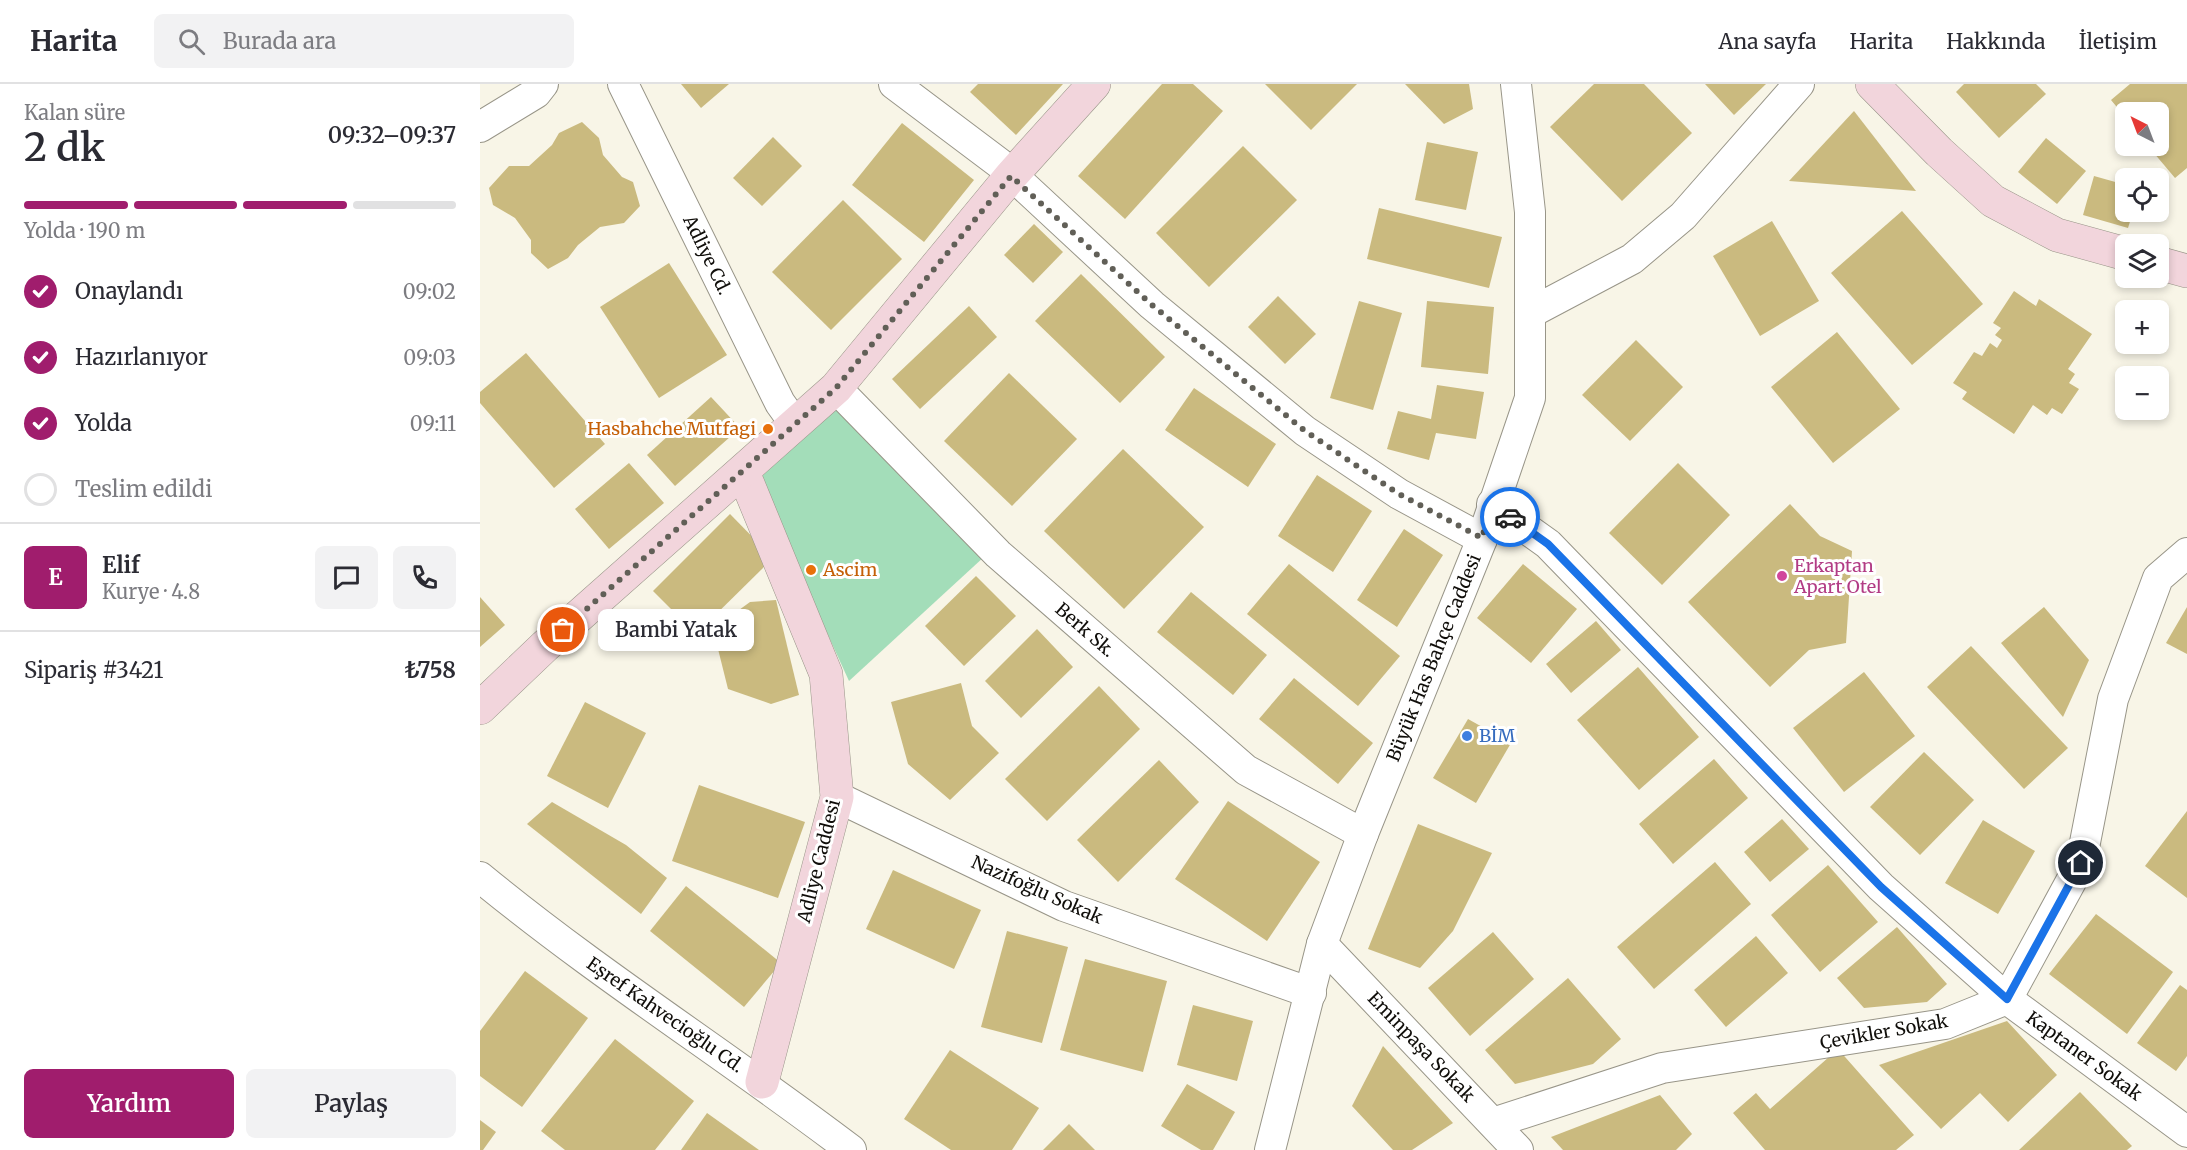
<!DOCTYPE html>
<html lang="tr">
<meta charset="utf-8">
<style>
body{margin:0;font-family:Merriweather,serif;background:#f2f2f3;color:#2b2b33;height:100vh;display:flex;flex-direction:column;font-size:22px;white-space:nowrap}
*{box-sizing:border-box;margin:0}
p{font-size:20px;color:#7c7c81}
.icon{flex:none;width:33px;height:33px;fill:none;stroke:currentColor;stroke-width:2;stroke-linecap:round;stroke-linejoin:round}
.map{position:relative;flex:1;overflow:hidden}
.side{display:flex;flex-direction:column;background:#fff;width:480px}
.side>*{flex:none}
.needle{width:39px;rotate:318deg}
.buttons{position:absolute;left:1635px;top:18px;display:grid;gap:12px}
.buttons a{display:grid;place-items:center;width:54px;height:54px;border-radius:9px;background:#fff;box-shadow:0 3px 9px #0003;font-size:30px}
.pin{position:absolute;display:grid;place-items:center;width:51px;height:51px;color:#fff;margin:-26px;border:3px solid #fff;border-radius:50%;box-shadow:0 2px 6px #0007}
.courier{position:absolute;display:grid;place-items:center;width:60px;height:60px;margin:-30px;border:4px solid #1a73e8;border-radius:50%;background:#fff;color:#222;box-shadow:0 2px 8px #0007}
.bubble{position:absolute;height:42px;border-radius:9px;background:#fff;box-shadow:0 3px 9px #0003;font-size:20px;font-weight:600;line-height:42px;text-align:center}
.headline em{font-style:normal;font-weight:600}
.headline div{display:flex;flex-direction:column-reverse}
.headline{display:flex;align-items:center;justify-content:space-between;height:102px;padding:0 24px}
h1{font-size:39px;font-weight:600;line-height:45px}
.bar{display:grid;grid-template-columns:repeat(4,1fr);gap:9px 6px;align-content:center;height:72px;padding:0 24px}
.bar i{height:8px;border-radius:4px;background:#e1e1e2}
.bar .active{background:#a01d6d}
.bar p{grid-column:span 4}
.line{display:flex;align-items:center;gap:15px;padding:0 24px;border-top:2px solid #e1e1e2}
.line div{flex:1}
.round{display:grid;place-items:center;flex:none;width:63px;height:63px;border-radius:9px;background:#f2f2f3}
ol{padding:0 24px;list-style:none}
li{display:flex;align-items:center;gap:18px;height:66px}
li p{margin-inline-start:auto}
li .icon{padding:6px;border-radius:50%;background:#a01d6d;color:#fff;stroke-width:4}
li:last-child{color:#7c7c81}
li i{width:33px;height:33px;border:3px solid #e1e1e2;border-radius:50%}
.primary-button{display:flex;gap:12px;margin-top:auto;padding:12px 24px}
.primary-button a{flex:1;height:69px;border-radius:9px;background:#a01d6d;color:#fff;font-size:24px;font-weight:600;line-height:69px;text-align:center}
.primary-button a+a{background:#f2f2f3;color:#2b2b33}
header{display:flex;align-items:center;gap:36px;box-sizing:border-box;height:84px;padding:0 30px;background:#fff;border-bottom:2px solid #e1e1e2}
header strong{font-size:28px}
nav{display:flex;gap:33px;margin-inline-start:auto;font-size:21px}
.search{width:420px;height:54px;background:#f2f2f3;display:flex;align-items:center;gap:15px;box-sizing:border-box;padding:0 21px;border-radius:9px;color:#7c7c81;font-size:22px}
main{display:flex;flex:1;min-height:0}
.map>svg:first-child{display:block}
.green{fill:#a3ddb9}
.building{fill:#caba7f}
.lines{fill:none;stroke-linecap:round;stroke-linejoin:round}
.street-casing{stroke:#989588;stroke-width:32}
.secondary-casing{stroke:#989588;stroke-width:34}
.street{stroke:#fff;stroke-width:30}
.secondary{stroke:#f2d5dc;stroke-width:33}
.done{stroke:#615f57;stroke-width:6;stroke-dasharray:0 10.8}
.route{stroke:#1a73e8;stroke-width:8}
.food-dot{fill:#e8710a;stroke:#fff;stroke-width:2}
.hotel-dot{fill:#d1479c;stroke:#fff;stroke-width:2}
.shop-dot{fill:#3f7fe0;stroke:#fff;stroke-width:2}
.labels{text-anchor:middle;stroke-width:6;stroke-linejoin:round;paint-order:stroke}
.street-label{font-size:18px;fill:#100e0a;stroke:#fff}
.food-label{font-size:18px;fill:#c56008;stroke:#fff;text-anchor:end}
.hotel-label{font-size:18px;fill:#b23c85;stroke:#fff;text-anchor:start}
.shop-label{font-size:18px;fill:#366cbe;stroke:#fff;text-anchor:start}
</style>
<header>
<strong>Harita</strong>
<div class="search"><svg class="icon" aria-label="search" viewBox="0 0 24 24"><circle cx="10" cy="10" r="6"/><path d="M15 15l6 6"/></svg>Burada ara</div>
<nav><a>Ana sayfa</a><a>Harita</a><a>Hakkında</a><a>İletişim</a></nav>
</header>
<main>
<section class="side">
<div class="headline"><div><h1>2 dk</h1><p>Kalan süre</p></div><em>09:32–09:37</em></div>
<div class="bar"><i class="active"></i><i class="active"></i><i class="active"></i><i></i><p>Yolda · 190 m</p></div>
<ol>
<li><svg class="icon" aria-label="check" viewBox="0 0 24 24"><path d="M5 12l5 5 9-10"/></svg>Onaylandı<p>09:02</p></li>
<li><svg class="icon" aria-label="check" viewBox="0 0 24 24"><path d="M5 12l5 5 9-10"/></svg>Hazırlanıyor<p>09:03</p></li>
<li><svg class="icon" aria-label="check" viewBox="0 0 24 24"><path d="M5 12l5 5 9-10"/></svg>Yolda<p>09:11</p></li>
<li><i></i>Teslim edildi</li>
</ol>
<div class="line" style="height:108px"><b class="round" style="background:#a01d6d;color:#fff">E</b><div><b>Elif</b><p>Kurye · 4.8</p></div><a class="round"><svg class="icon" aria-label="chat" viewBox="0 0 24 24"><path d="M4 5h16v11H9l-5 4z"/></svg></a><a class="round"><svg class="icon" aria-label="phone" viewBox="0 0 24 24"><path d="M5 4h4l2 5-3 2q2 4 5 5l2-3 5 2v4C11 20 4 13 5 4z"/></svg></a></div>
<div class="line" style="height:78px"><div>Sipariş #3421</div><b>₺758</b></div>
<div class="primary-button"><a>Yardım</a><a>Paylaş</a></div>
</section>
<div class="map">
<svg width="1707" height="1066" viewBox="0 0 1707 1066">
<rect width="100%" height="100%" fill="#f8f5e7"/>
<path class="green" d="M358,318l147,154 -136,125 -94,-206z"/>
<g class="building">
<path d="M201,0h48l-28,24z"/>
<path d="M498,0h85l-47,51 -46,-43z"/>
<path d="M682,0h31l30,27 -98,108 -47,-43z"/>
<path d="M785,0h92l-46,46z"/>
<path d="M925,0h64l4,25 -29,15z"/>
<path d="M1114,0h50l48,49 -70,68 -72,-74z"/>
<path d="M1225,0h61l-32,31z"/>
<path d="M1484,0h72l10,10 -47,44 -43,-46z"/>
<path d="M1650,0h57v84l-12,10 -27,-32h10v-34h-32v6l-15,-18z"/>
<path d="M1374,27l62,80 -127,-10z"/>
<path d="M102,38l17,16 4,17 19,22 11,5 7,24 -16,17 -24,4 -22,18 -10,13 -20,11 -17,-16v-13l-16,-22 -22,-13 -4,-17 20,-22h20l23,-21 7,-12z"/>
<path d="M422,39l72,57 -50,62 -72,-57z"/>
<path d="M293,53l29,29 -40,40 -29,-28z"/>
<path d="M1566,54l40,33 -29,33 -39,-32z"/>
<path d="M947,58l51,10 -12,58 -51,-10z"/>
<path d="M763,62l54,54 -88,87 -53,-54z"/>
<path d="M1614,92l32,9v27h7l-5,16 -45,-13z"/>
<path d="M363,116l59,59 -71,71 -59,-58z"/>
<path d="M899,124l123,29 -13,51 -122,-29z"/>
<path d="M1422,127l81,93 -71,61 -81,-92z"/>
<path d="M1292,137l47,80 -59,35 -47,-80z"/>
<path d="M554,140l29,28 -30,31 -29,-28z"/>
<path d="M189,179l58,92 -68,43 -59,-91z"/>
<path d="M601,190l84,83 -45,46 -85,-82z"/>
<path d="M1534,207l22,15 3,-7 53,35 -24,35 7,5 -6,9 10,6 -17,25 -10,-6 -5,7 -14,-10 -19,29 -52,-35 5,-7 -14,-9 21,-31 8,4 8,-13 7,5 5,-8 -7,-5 6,-7 -8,-5z"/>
<path d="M798,212l38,38 -31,30 -37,-37z"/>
<path d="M879,217l43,12 -29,97 -43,-12z"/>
<path d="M947,217l67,6 -6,67 -67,-7z"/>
<path d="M489,222l28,31 -77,72 -28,-30z"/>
<path d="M1357,248l63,77 -67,54 -62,-76z"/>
<path d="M1156,256l47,47 -53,54 -48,-46z"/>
<path d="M46,269l79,91 -51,44 -74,-85v-11z"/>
<path d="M529,289l68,66 -65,67 -68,-65z"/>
<path d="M957,301l47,7 -8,47 -40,-6 -7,27 -42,-11 11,-38 33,8z"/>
<path d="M714,304l82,56 -28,43 -83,-57z"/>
<path d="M231,313l29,31 -65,58 -28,-31z"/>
<path d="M643,365l81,78 -80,82 -80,-78z"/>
<path d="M149,379l35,40 -55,46 -34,-40z"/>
<path d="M1198,379l52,52 -68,70 -53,-52z"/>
<path d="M837,391l55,36 -39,61 -55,-36z"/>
<path d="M1310,420l30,32 32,15 -6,92 -37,7 -39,37 -82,-85z"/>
<path d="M250,430l43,44 -77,76 -43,-43z"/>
<path d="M924,445l39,26 -46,72 -40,-27z"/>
<path d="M809,480l111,92 -42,50 -111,-92z"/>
<path d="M1043,480l54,45 -46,54 -54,-45z"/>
<path d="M496,492l40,40 -52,50 -39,-40z"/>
<path d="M711,508l76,63 -34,40 -76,-63z"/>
<path d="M0,513l25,28 -25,22z"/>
<path d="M296,516l23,95 -28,9 -43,-15 -15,-60 37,-27z"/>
<path d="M1564,523l45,53 -26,57 -62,-74z"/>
<path d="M1707,523v47l-21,-11z"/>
<path d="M1116,537l25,29 -50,43 -25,-29z"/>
<path d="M557,545l36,38 -52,51 -36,-37z"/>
<path d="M1491,562l97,102 -44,41 -97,-102z"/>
<path d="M1158,583l61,70 -60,53 -62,-70z"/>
<path d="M1384,588l51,64 -71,56 -51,-64z"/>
<path d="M814,594l79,65 -35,41 -79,-65z"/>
<path d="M481,599l11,43 27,27 -49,47 -42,-36 -17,-62z"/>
<path d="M619,602l41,43 -93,92 -42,-42z"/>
<path d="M105,618l61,31 -38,75 -61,-32z"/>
<path d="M988,635l43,24 -35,60 -43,-25z"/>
<path d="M1444,668l50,48 -54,55 -50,-48z"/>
<path d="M1234,675l34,39 -75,66 -34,-40z"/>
<path d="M679,676l40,42 -81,80 -41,-42z"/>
<path d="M219,701l106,37 -27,76 -106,-37z"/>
<path d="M748,717l92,61 -53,79 -92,-62z"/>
<path d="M72,718l74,43 41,33 -26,36 -114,-90z"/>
<path d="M1707,727v87l-42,-32z"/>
<path d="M1302,735l27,30 -39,33 -26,-30z"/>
<path d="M1503,736l52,31 -37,63 -53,-31z"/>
<path d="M938,740l74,29 -39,78 -33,37 -52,-19z"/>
<path d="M1235,778l36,42 -97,85 -37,-42z"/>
<path d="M1348,781l50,57 -58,50 -49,-57z"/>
<path d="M413,786l88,40 -27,59 -88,-40z"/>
<path d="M206,802l95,77 -37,44 -94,-76z"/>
<path d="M1616,830l77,58 -46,62 -78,-60z"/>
<path d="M1417,843l50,57 -20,18 -63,6 -27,-30z"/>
<path d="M527,847l61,16 -26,96 -61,-16z"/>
<path d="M1013,848l41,47 -64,57 -42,-48z"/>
<path d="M1276,852l32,37 -62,54 -32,-37z"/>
<path d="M605,875l82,22 -24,91 -83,-22z"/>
<path d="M45,887l63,47 -66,89 -42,-31v-45z"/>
<path d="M1088,894l53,61 -28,25 -78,20 -30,-34z"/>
<path d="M1700,901l7,5v66l-11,15 -39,-28z"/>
<path d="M713,921l60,16 -16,60 -60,-16z"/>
<path d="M1527,937l50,54 -49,47 -28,-29 -39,36 -62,-64z"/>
<path d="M135,955l79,62 -39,49h-90l-24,-19z"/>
<path d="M903,962l70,77 -41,27h-19l-41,-44z"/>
<path d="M1358,965l76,86 -18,15h-131l-32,-37 23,-20 14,16z"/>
<path d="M470,966l89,58 -27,42h-61l-47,-31z"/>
<path d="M707,1000l48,28 -22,38h-12l-40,-24z"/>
<path d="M1600,1008l52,54 -5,4h-108z"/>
<path d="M1180,1011l32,39 -16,16h-113l-12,-13z"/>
<path d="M227,1029l52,37h-78z"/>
<path d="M0,1036l16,12 -13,18h-3z"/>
<path d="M589,1040l26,26h-52z"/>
</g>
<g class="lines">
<defs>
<g id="street">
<path d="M143,0l157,319 15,21"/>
<path d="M414,0l105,79 153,142 153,126 94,63 83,45"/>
<path d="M0,43l56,-34 7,-9"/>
<path d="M1050,229l102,-54 51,-43 116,-132"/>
<path d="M356,304l162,166 248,216 117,64"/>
<path d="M1012,420l56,40 333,343 126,112 180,133"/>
<path d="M357,713l227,109 247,87"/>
<path d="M0,793c119,98 249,180 371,273"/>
<path d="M842,860l196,206"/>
<path d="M1013,1039l169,-55 283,-44 62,-25 74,-136 32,-164 45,-121 29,-25"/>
<path d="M790,1066l52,-206 41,-110 119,-295 48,-141v-186l-14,-128"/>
</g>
<g id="secondary">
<path d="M1392,0l67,68 54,49 64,34 69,19"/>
<path d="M1678,179l29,8"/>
<path d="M263,388l83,202 11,123 -75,285"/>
<path d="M0,624l65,-62 291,-258 175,-212 83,-92"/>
</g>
</defs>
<use href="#street" class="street-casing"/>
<use href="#secondary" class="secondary-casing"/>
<use href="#street" class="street"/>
<use href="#secondary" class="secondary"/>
</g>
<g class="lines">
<path class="done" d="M83,546l273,-242 175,-212 141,129 153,126 94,63 83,44 10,-34 18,13"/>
<path class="route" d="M1030,433l38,27 333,343 126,112 74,-136"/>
</g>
<g class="food-dot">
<circle cx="288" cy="345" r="6"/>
<circle cx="331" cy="486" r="6"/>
</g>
<circle class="hotel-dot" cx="1302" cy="492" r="6"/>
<circle class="shop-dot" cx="987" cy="652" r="6"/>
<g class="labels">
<g class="street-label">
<text transform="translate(227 171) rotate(64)" y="6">Adliye Cd.</text>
<text transform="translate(605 546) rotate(41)" y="6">Berk Sk.</text>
<text transform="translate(954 574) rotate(-68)" y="6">Büyük Has Bahçe Caddesi</text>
<text transform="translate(339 777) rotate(-76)" y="6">Adliye Caddesi</text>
<text transform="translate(557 806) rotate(24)" y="6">Nazifoğlu Sokak</text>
<text transform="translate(185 931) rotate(35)" y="6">Eşref Kahvecioğlu Cd.</text>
<text transform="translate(1404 948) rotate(-10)" y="6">Çevikler Sokak</text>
<text transform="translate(941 963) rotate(46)" y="6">Eminpaşa Sokak</text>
<text transform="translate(1604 972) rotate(36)" y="6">Kaptaner Sokak</text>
</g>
<g class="food-label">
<text x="276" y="351">Hasbahche Mutfagi</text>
<text x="343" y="492" text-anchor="start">Ascim</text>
</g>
<g class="hotel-label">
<text x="1314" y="488">Erkaptan<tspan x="1314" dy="21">Apart Otel</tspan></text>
</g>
<g class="shop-label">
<text x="999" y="658">BİM</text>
</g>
</g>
</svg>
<div class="buttons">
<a><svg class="needle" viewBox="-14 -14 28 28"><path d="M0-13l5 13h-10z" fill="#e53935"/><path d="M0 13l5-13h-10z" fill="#7c7c81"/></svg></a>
<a><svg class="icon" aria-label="locate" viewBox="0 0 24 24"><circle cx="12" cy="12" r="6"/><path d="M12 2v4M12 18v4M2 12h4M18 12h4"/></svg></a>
<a><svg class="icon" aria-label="layers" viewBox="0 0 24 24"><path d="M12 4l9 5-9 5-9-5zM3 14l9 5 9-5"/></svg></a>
<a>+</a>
<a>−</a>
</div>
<div class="pin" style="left:83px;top:546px;background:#ea580c"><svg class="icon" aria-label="bag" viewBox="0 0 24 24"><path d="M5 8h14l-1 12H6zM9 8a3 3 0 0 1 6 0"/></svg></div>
<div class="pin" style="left:1601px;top:779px;background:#1f2937"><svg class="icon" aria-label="home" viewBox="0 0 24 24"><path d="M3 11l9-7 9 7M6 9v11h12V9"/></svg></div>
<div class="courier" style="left:1030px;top:433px"><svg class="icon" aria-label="car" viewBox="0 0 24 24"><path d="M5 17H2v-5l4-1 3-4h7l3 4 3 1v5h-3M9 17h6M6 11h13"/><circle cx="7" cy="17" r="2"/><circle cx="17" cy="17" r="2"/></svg></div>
<div class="bubble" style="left:118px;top:525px;width:156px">Bambi Yatak</div>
</div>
</main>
